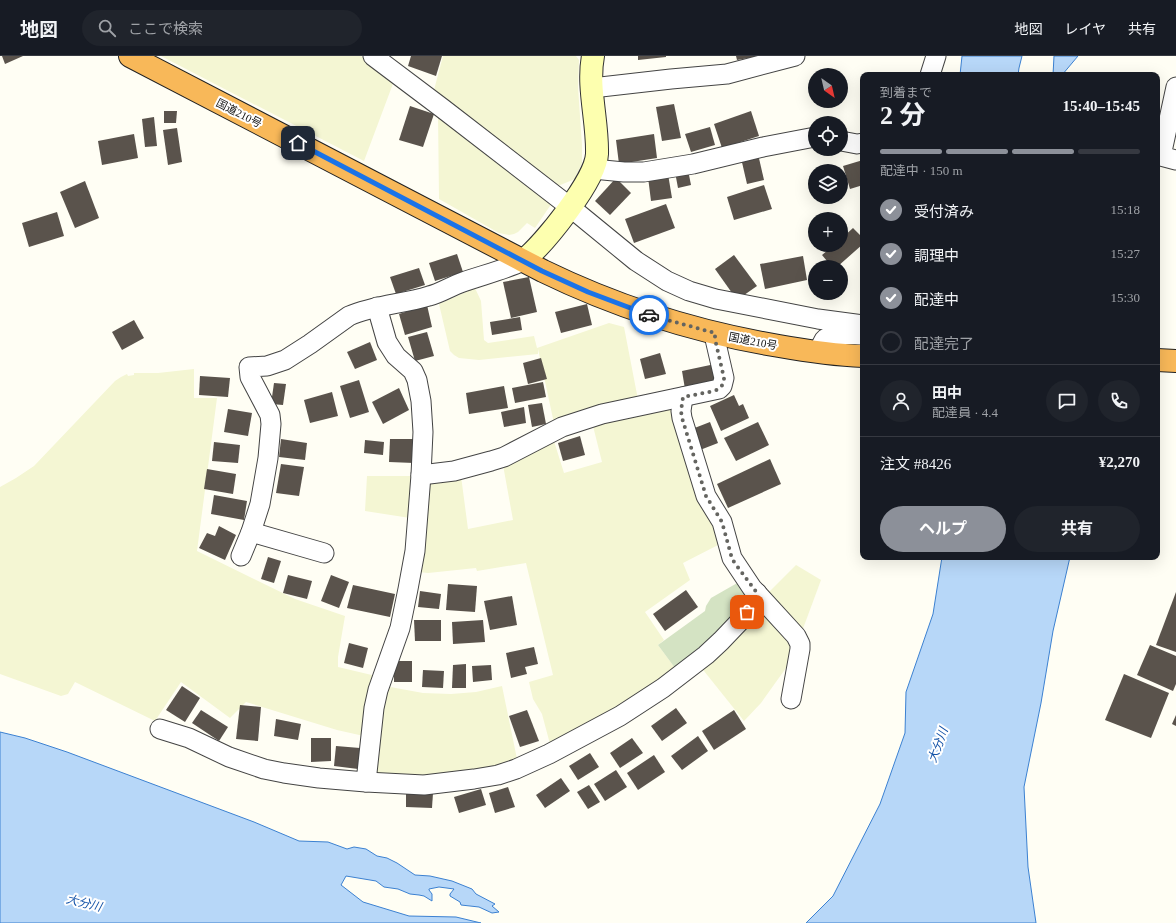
<!DOCTYPE html>
<html lang="ja">
<meta charset="utf-8">
<style>
body{margin:0;font-family:"Times New Roman","Noto Sans JP",serif;background:#20242c;color:#f1f3f6;height:100vh;display:flex;flex-direction:column;font-size:15px;white-space:nowrap}
*{box-sizing:border-box;margin:0}
p{font-size:13px;color:#9ea1a6}
.icon{flex:none;width:22px;height:22px;fill:none;stroke:currentColor;stroke-width:2;stroke-linecap:round;stroke-linejoin:round}
.map{position:relative;flex:1;overflow:hidden}
.panel{position:absolute;left:860px;top:16px;width:300px;height:488px;display:flex;flex-direction:column;background:#171b24;border-radius:8px;box-shadow:0 4px 16px #0002}
.panel>*{flex:none}
.needle{width:26px;rotate:146deg}
.fabs{position:absolute;left:808px;top:12px;display:grid;gap:8px}
.fabs a{display:grid;place-items:center;width:40px;height:40px;border-radius:50%;background:#171b24;box-shadow:0 4px 16px #0002;font-size:20px}
.pin{position:absolute;display:grid;place-items:center;width:34px;height:34px;color:#fff;margin:-17px;border-radius:8px;box-shadow:0 2px 6px #0006}
.courier{position:absolute;display:grid;place-items:center;width:40px;height:40px;margin:-20px;border:3px solid #1a73e8;border-radius:50%;background:#fff;color:#222;box-shadow:0 1px 5px #0007}
.headline em{font-style:normal;font-weight:700}
.headline div{display:flex;flex-direction:column-reverse}
.headline{display:flex;align-items:center;justify-content:space-between;height:68px;padding:0 20px}
h1{font-size:26px;font-weight:700;line-height:30px}
.bar{display:grid;grid-template-columns:repeat(4,1fr);gap:6px 4px;align-content:center;height:48px;padding:0 20px}
.bar i{height:5px;border-radius:3px;background:#363941}
.bar .active{background:#8c9099}
.bar p{grid-column:span 4}
.line{display:flex;align-items:center;gap:10px;padding:0 20px;border-top:1px solid #363941}
.line div{flex:1}
.round{display:grid;place-items:center;flex:none;width:42px;height:42px;border-radius:21px;background:#20242c}
ol{padding:0 20px;list-style:none}
li{display:flex;align-items:center;gap:12px;height:44px}
li p{margin-inline-start:auto}
li .icon{padding:4px;border-radius:50%;background:#8c9099;color:#fff;stroke-width:4}
li:last-child{color:#9ea1a6}
li i{width:22px;height:22px;border:2px solid #363941;border-radius:50%}
.button{display:flex;gap:8px;margin-top:auto;padding:8px 20px}
.button a{flex:1;height:46px;border-radius:24px;background:#8c9099;color:#fff;font-size:16px;font-weight:700;line-height:46px;text-align:center}
.button a+a{background:#20242c;color:#f1f3f6}
header{display:flex;align-items:center;gap:24px;box-sizing:border-box;height:56px;padding:0 20px;background:#171b24;border-bottom:1px solid #363941}
header strong{font-size:19px}
nav{display:flex;gap:22px;margin-inline-start:auto;font-size:14px}
.search{width:280px;height:36px;background:#20242c;display:flex;align-items:center;gap:10px;box-sizing:border-box;padding:0 14px;border-radius:22px;color:#9ea1a6;font-size:15px}
.map>svg:first-child{display:block}
.farmland{fill:#f4f6d3}
.cemetery{fill:#d4e3c3}
.water{fill:#b7d7f8;stroke:#3c81d1}
.building{fill:#5a534c}
.lines{fill:none;stroke-linecap:round;stroke-linejoin:round}
.street-casing{stroke:#444;stroke-width:21}
.secondary-casing{stroke:#333;stroke-width:24}
.highway-casing{stroke:#222;stroke-width:24}
.street{stroke:#fff;stroke-width:19}
.secondary{stroke:#fdffaf;stroke-width:22}
.highway{stroke:#f8b859;stroke-width:22}
.done{stroke:#646460;stroke-width:4;stroke-dasharray:0 7.2}
.route{stroke:#1a73e8;stroke-width:5}
.labels{text-anchor:middle;stroke-width:4;stroke-linejoin:round;paint-order:stroke}
.street-label{font-size:11px;fill:#111;stroke:#fff}
.water-label{font-size:12px;font-style:italic;fill:#1453a8;stroke:#fff}
</style>
<header>
<strong>地図</strong>
<div class="search"><svg class="icon" aria-label="search" viewBox="0 0 24 24"><circle cx="10" cy="10" r="6"/><path d="M15 15l6 6"/></svg>ここで検索</div>
<nav><a>地図</a><a>レイヤ</a><a>共有</a></nav>
</header>
<div class="map">
<svg width="1176" height="867" viewBox="0 0 1176 867">
<rect width="100%" height="100%" fill="#fffef4"/>
<g class="farmland">
<path d="M161,0h200l33,25 -30,80z"/>
<path d="M443,0h133l3,4 -1,27 4,58v18l-7,16 -22,9 -1,15 -17,25 -8,-5 -9,9 -4,2 -5,1 -10,-2 -60,-34 -1,-85 -4,-24z"/>
<path d="M475,232l6,13 3,39 4,3 46,-7 3,12 72,-25 15,4 16,83 31,-5 49,139 -37,19 7,17 -45,32 19,28 -6,5 20,27 -10,7 -118,65 -8,-30 -9,-15 -4,-17 24,-7 -27,-112 -49,8 -1,-3 -48,5 -9,-1 4,-52 -58,-9 2,-35h94l7,53 45,-9 -10,-55 50,-27 11,35 38,-11 -12,-48 -35,14 -17,-79v5l-59,6 -20,-2 -5,-3 -4,-4 -11,-47z"/>
<path d="M194,313v29h23l-20,153 98,48 50,17 -7,41v10l38,9 -2,8 49,9 28,1 25,-2 26,-6 15,73 -2,3 -46,13 -95,3 3,-39 -40,-9 -91,-28 -16,16 -49,-36 -26,39 -80,-39 -7,12 -7,2 -61,-22v-187l16,-9 18,-12 81,-85 6,-4 6,-3 1,2 6,-1v-2h24z"/>
<path d="M796,509l25,15 -20,54 -36,-38z"/>
<path d="M760,548l31,34v23l-30,42 -17,18 -44,-55z"/>
</g>
<path class="cemetery" d="M739,526l11,15 -1,5 -71,70 -20,-27 47,-34 1,-5 5,-8z"/>
<g class="water">
<path d="M962,0h60l-3,12 -1,7h-58z"/>
<path d="M1054,0h24l-16,19h-9z"/>
<path d="M942,501h128l-17,74 -12,72 -17,84 4,80 8,56h-230l27,-27 47,-92 25,-71 1,-41 27,-78z"/>
<path d="M0,676l25,6 42,14 187,70 45,19 29,1 19,7 7,-2 12,2 11,7 10,2 10,5 18,12 15,1 22,5 20,8 4,5 19,10 -3,2 7,6 -7,1 -13,-6 -18,-2 -1,-3 -10,-6v-2l4,-5 -15,-2 -10,2v1l3,4v7l-8,-5 -5,-1 -9,-1 -12,-5 -14,-2 -8,-6 -30,-5 -5,9 22,17 46,14 47,1 25,6h-481z"/>
</g>
<g class="building">
<path d="M2,0h21l-18,8z"/>
<path d="M411,0h31l-6,20 -28,-10z"/>
<path d="M638,0h28v1l-28,3z"/>
<path d="M736,0h18v1l-17,3z"/>
<path d="M674,48l7,34 -19,3 -6,-34z"/>
<path d="M410,50l24,8 -11,33 -24,-7z"/>
<path d="M164,55h13l-1,12h-12z"/>
<path d="M751,55l8,25 -37,12 -8,-24z"/>
<path d="M154,61l3,29 -12,1 -3,-28z"/>
<path d="M710,71l5,18 -24,7 -6,-18z"/>
<path d="M177,72l5,34 -14,3 -5,-35z"/>
<path d="M134,78l4,24 -36,7 -4,-24z"/>
<path d="M654,78l3,24 -38,6 -3,-24z"/>
<path d="M758,98l6,26 -17,4 -6,-26z"/>
<path d="M863,104v25l-13,4 -7,-23z"/>
<path d="M688,114l3,15 -13,3 -3,-16z"/>
<path d="M668,118l4,24 -21,3 -3,-24z"/>
<path d="M616,122l15,15 -21,22 -15,-14z"/>
<path d="M85,125l14,37 -24,10 -15,-36z"/>
<path d="M764,129l8,24 -38,11 -7,-23z"/>
<path d="M666,148l9,24 -41,15 -9,-24z"/>
<path d="M57,156l7,24 -35,11 -7,-24z"/>
<path d="M853,172l10,10v6l-26,23h-5l-10,-12 12,-10h7v-6z"/>
<path d="M457,198l6,18 -28,9 -6,-18z"/>
<path d="M734,199l23,31 -20,14 -22,-31z"/>
<path d="M803,200l4,24 -42,9 -5,-25z"/>
<path d="M419,212l6,17 -29,9 -6,-17z"/>
<path d="M529,221l8,35 -26,6 -8,-36z"/>
<path d="M587,248l5,21 -31,8 -6,-21z"/>
<path d="M427,249l5,22 -27,8 -6,-21z"/>
<path d="M520,261l2,13 -30,5 -2,-13z"/>
<path d="M134,264l10,18 -22,12 -10,-18z"/>
<path d="M427,276l7,24 -19,5 -7,-24z"/>
<path d="M370,286l7,18 -22,9 -8,-17z"/>
<path d="M660,297l6,21 -21,5 -5,-20z"/>
<path d="M541,302l6,21 -19,5 -5,-21z"/>
<path d="M715,308l4,17 -34,8 -3,-18z"/>
<path d="M200,320l30,2 -2,19 -29,-2z"/>
<path d="M359,324l10,32 -19,6 -10,-32z"/>
<path d="M543,326l3,15 -31,6 -3,-15z"/>
<path d="M274,327l12,1 -3,21 -12,-1z"/>
<path d="M504,330l4,22 -39,6 -3,-21z"/>
<path d="M399,332l10,22 -26,14 -11,-22z"/>
<path d="M332,336l6,24 -28,7 -6,-23z"/>
<path d="M734,339l5,11 4,-2 6,14 -28,13 -11,-25z"/>
<path d="M542,347l4,21 -14,3 -4,-22z"/>
<path d="M524,351l2,16 -22,4 -3,-15z"/>
<path d="M228,353l24,4 -4,23 -24,-4z"/>
<path d="M710,366l8,21 -18,7 -8,-21z"/>
<path d="M758,366l11,23 -33,16 -12,-23z"/>
<path d="M580,380l5,19 -22,6 -5,-18z"/>
<path d="M281,383l26,4 -2,17 -26,-3z"/>
<path d="M390,383h25l-1,24 -25,-1z"/>
<path d="M365,384l19,2 -1,13 -19,-2z"/>
<path d="M214,386l26,3 -2,18 -26,-2z"/>
<path d="M770,403l11,25 -53,24 -11,-24z"/>
<path d="M281,408l23,3 -5,29 -23,-3z"/>
<path d="M207,413l29,5 -3,20 -29,-5z"/>
<path d="M214,439l33,6 -3,19 -33,-6z"/>
<path d="M219,470l17,9 -11,25 -26,-12 8,-15 8,3z"/>
<path d="M268,501l13,4 -7,22 -13,-4z"/>
<path d="M288,519l24,6 -5,18 -24,-6z"/>
<path d="M331,519l18,7 -10,26 -18,-7z"/>
<path d="M448,528l29,2 -2,26 -29,-2z"/>
<path d="M353,529l42,9 -5,23 -43,-9z"/>
<path d="M686,534l12,17 -33,24 -12,-17z"/>
<path d="M420,535l21,3 -2,15 -21,-2z"/>
<path d="M1176,536v60l-20,-7z"/>
<path d="M512,540l5,29 -27,5 -6,-29z"/>
<path d="M414,564h27v21h-26z"/>
<path d="M483,564l2,22 -32,2 -1,-22z"/>
<path d="M349,587l19,5 -5,20 -19,-5z"/>
<path d="M1150,589l26,11v28l-3,7 -36,-16z"/>
<path d="M534,591l4,17 -13,3 2,7 -16,4 -5,-25z"/>
<rect x="394" y="605" width="18" height="21"/>
<path d="M466,608v24h-14l1,-23z"/>
<path d="M491,609l1,15 -19,2 -1,-16z"/>
<path d="M423,614l21,1 -1,17 -21,-1z"/>
<path d="M1124,618l45,19 -18,45 -46,-18z"/>
<path d="M182,630l18,12 -15,24 -19,-12z"/>
<path d="M240,649l21,2 -3,34 -22,-2z"/>
<path d="M676,652l11,15 -25,18 -11,-15z"/>
<path d="M201,654l27,17 -9,14 -27,-18z"/>
<path d="M527,654l12,31 -19,6 -11,-31z"/>
<path d="M734,654l12,19 -32,21 -12,-19z"/>
<path d="M1176,659v11l-4,-2z"/>
<path d="M276,663l25,5 -3,16 -24,-4z"/>
<path d="M698,680l10,15 -26,19 -11,-14z"/>
<path d="M311,682h20v23l-20,1z"/>
<path d="M632,682l11,15 -23,15 -10,-15z"/>
<path d="M336,690l24,2 -2,21 -24,-3z"/>
<path d="M590,697l9,14 -21,13 -9,-14z"/>
<path d="M654,699l11,17 -27,18 -11,-17z"/>
<path d="M616,714l11,17 -22,14 -11,-17z"/>
<path d="M561,722l9,13 -25,17 -9,-13z"/>
<path d="M589,729l11,17 -12,7 -11,-17z"/>
<path d="M508,731l7,20 -20,6 -6,-20z"/>
<path d="M481,733l5,16 -27,8 -5,-16z"/>
<path d="M406,736l27,1 -1,15 -26,-1z"/>
</g>
<g class="lines">
<defs>
<g id="street">
<path d="M373,0l69,52 128,99 66,54 31,20 22,10 27,8 102,20 45,6"/>
<path d="M930,19l6,-19"/>
<path d="M1176,31l-15,69 15,4"/>
<path d="M592,32l79,-9 56,-5 68,-18"/>
<path d="M841,85l16,3 6,-1"/>
<path d="M593,113l31,3h20l49,-8 70,-17 52,-10"/>
<path d="M819,296c1,-4 3,-9 5,-12 6,-8 29,-5 38,-5"/>
<path d="M683,341l-2,14 1,7 24,78 16,26 10,36 20,30 44,48 4,8v5l-9,50"/>
<path d="M421,419l33,-4 37,-10 13,-4 58,-30 40,-13 117,-25 3,-3 2,-8 -9,-39v-6"/>
<path d="M251,476l73,21"/>
<path d="M241,500l10,-24 9,-28 8,-46 3,-34 -1,-9 -20,-38 -1,-10 18,-1 18,-6 25,-16 39,-28c25,-11 54,-12 80,-20 12,-3 22,-10 34,-14 20,-7 41,-12 60,-21"/>
<path d="M160,673l29,9 40,19 35,12 20,4 35,5 47,4 58,3 50,-6 24,-4 18,-6 33,-15 71,-38 43,-28 43,-33 15,-14 21,-22 10,-13 5,-13"/>
<path d="M366,726l8,-74 4,-18 22,-62 8,-39 7,-38 6,-76 2,-43 -2,-31 -4,-21 -4,-9 -17,-15 -9,-14 -10,-35"/>
</g>
<path id="secondary" d="M523,205c21,-17 73,-81 74,-107 1,-32 -10,-67 -4,-98"/>
<g id="highway">
<path d="M130,0l413,215c76,37 152,61 236,75 28,5 56,9 84,10"/>
<path d="M1157,304l19,1"/>
</g>
</defs>
<use href="#street" class="street-casing"/>
<use href="#secondary" class="secondary-casing"/>
<use href="#highway" class="highway-casing"/>
<use href="#street" class="street"/>
<use href="#secondary" class="secondary"/>
<use href="#highway" class="highway"/>
</g>
<g class="lines">
<path class="done" d="M649,259l66,18v6l9,39c0,7 -3,10 -10,13l-31,6 -2,14 1,7 24,78 16,26 9,33 3,7 23,31 -5,13 -5,6"/>
<path class="route" d="M298,87l244,128 46,21 61,23"/>
</g>
<g class="labels">
<g class="street-label">
<text transform="translate(239 57) rotate(27)" y="4">国道210号</text>
<text transform="translate(753 285) rotate(11)" y="4">国道210号</text>
</g>
<g class="water-label">
<text transform="translate(938 689) rotate(-70)" y="4">大分川</text>
<text transform="translate(84 847) rotate(14)" y="4">大分川</text>
</g>
</g>
</svg>
<div class="fabs">
<a><svg class="needle" viewBox="-14 -14 28 28"><path d="M0-13l5 13h-10z" fill="#e53935"/><path d="M0 13l5-13h-10z" fill="#9ea1a6"/></svg></a>
<a><svg class="icon" aria-label="locate" viewBox="0 0 24 24"><circle cx="12" cy="12" r="6"/><path d="M12 2v4M12 18v4M2 12h4M18 12h4"/></svg></a>
<a><svg class="icon" aria-label="layers" viewBox="0 0 24 24"><path d="M12 4l9 5-9 5-9-5zM3 14l9 5 9-5"/></svg></a>
<a>+</a>
<a>−</a>
</div>
<div class="pin" style="left:747px;top:556px;background:#ea580c"><svg class="icon" aria-label="bag" viewBox="0 0 24 24"><path d="M5 8h14l-1 12H6zM9 8a3 3 0 0 1 6 0"/></svg></div>
<div class="pin" style="left:298px;top:87px;background:#1f2937"><svg class="icon" aria-label="home" viewBox="0 0 24 24"><path d="M3 11l9-7 9 7M6 9v11h12V9"/></svg></div>
<div class="courier" style="left:649px;top:259px"><svg class="icon" aria-label="car" viewBox="0 0 24 24"><path d="M5 17H2v-5l4-1 3-4h7l3 4 3 1v5h-3M9 17h6M6 11h13"/><circle cx="7" cy="17" r="2"/><circle cx="17" cy="17" r="2"/></svg></div>
<section class="panel">
<div class="headline"><div><h1>2 分</h1><p>到着まで</p></div><em>15:40–15:45</em></div>
<div class="bar"><i class="active"></i><i class="active"></i><i class="active"></i><i></i><p>配達中 · 150 m</p></div>
<ol>
<li><svg class="icon" aria-label="check" viewBox="0 0 24 24"><path d="M5 12l5 5 9-10"/></svg>受付済み<p>15:18</p></li>
<li><svg class="icon" aria-label="check" viewBox="0 0 24 24"><path d="M5 12l5 5 9-10"/></svg>調理中<p>15:27</p></li>
<li><svg class="icon" aria-label="check" viewBox="0 0 24 24"><path d="M5 12l5 5 9-10"/></svg>配達中<p>15:30</p></li>
<li><i></i>配達完了</li>
</ol>
<div class="line" style="height:72px"><a class="round"><svg class="icon" aria-label="person" viewBox="0 0 24 24"><circle cx="12" cy="8" r="4"/><path d="M4 21q1-7 8-7t8 7"/></svg></a><div><b>田中</b><p>配達員 · 4.4</p></div><a class="round"><svg class="icon" aria-label="chat" viewBox="0 0 24 24"><path d="M4 5h16v11H9l-5 4z"/></svg></a><a class="round"><svg class="icon" aria-label="phone" viewBox="0 0 24 24"><path d="M5 4h4l2 5-3 2q2 4 5 5l2-3 5 2v4C11 20 4 13 5 4z"/></svg></a></div>
<div class="line" style="height:52px"><div>注文 #8426</div><b>¥2,270</b></div>
<div class="button"><a>ヘルプ</a><a>共有</a></div>
</section>
</div>
